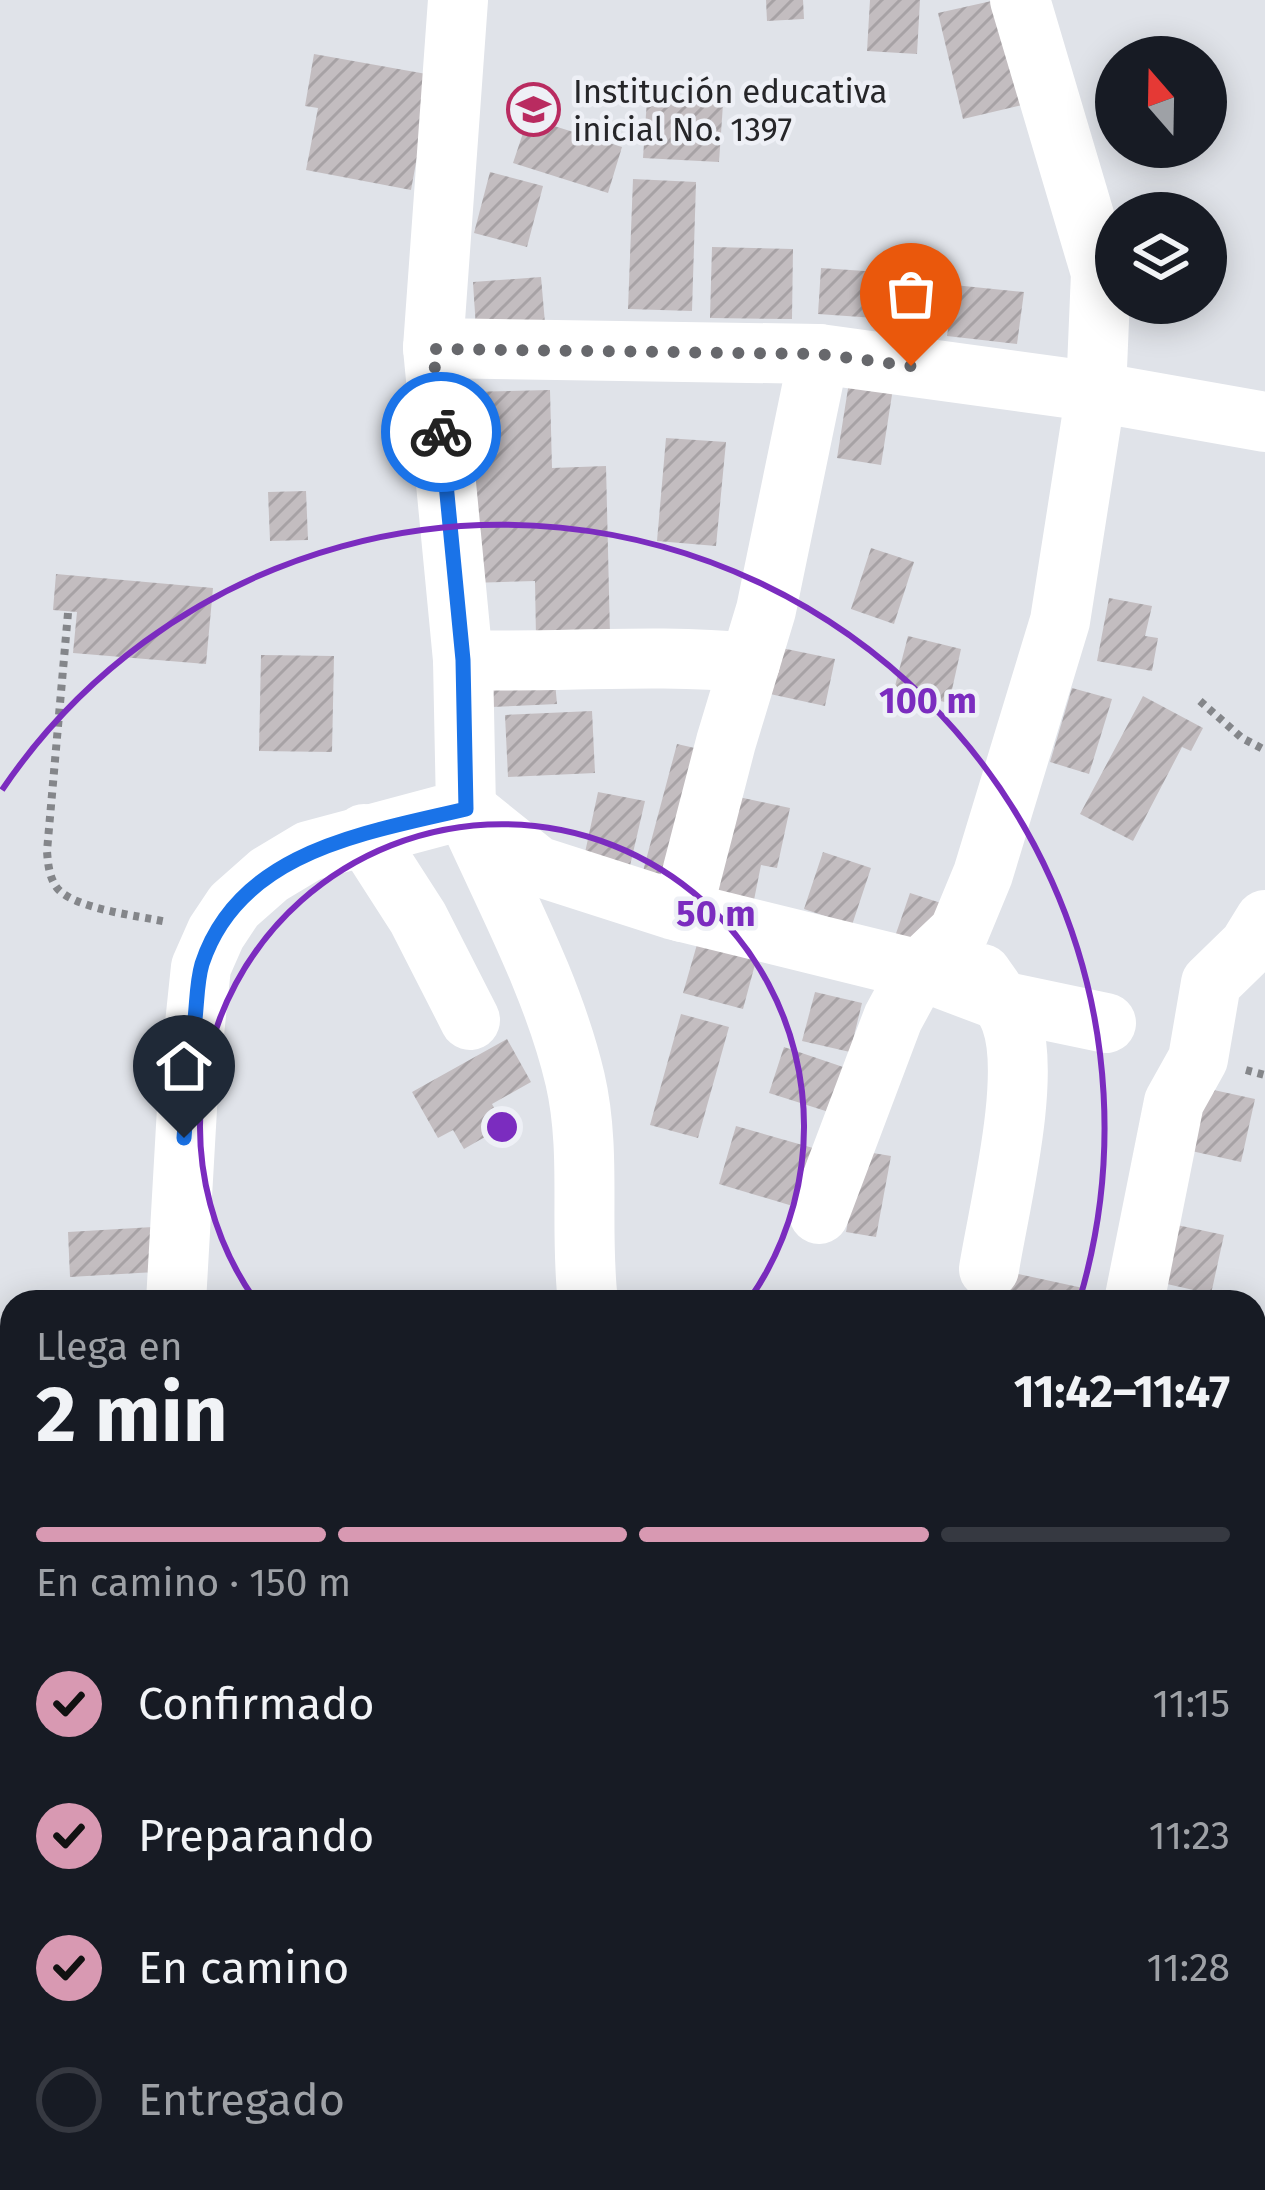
<!DOCTYPE html>
<html lang="es">
<meta charset="utf-8">
<style>
body{margin:0;font-family:"Fira Sans",sans-serif;background:#242831;color:#f1f3f6;height:100vh;display:flex;flex-direction:column;font-size:45px;white-space:nowrap}
*{box-sizing:border-box;margin:0}
p{font-size:39px;color:#9ea1a6}
.icon{flex:none;width:66px;height:66px;fill:none;stroke:currentColor;stroke-width:2;stroke-linecap:round;stroke-linejoin:round}
.map{position:relative;flex:1;overflow:hidden}
.side{position:absolute;left:0px;top:1290px;width:1266px;height:900px;display:flex;flex-direction:column;background:#171b24;border-radius:36px 36px 0 0;box-shadow:0 6px 30px #0003}
.side>*{flex:none}
.needle{width:78px;rotate:340deg}
.buttons{position:absolute;left:1095px;top:36px;display:grid;gap:24px}
.buttons a{display:grid;place-items:center;width:132px;height:132px;border-radius:50%;background:#171b24;box-shadow:0 6px 30px #0003;font-size:60px}
.pin{position:absolute;display:grid;place-items:center;width:102px;height:102px;color:#fff;margin:-123px -51px;border-radius:50% 50% 50% 0;rotate:-45deg;box-shadow:0 0 12px #0007}
.pin .icon{rotate:45deg}
.courier{position:absolute;display:grid;place-items:center;width:120px;height:120px;margin:-60px;border:9px solid #1a73e8;border-radius:50%;background:#fff;color:#222;box-shadow:0 3px 15px #0007}
.overview em{font-style:normal;font-weight:700}
.overview div{display:flex;flex-direction:column-reverse}
.overview{display:flex;align-items:center;justify-content:space-between;height:204px;padding:0 36px}
h1{font-size:78px;font-weight:700;line-height:90px}
.bar{display:grid;grid-template-columns:repeat(4,1fr);gap:18px 12px;align-content:center;height:144px;padding:0 36px}
.bar i{height:15px;border-radius:9px;background:#363941}
.bar .on{background:#d899b2}
.bar p{grid-column:span 4}
ol{padding:0 36px;list-style:none}
li{display:flex;align-items:center;gap:36px;height:132px}
li p{margin-inline-start:auto}
li .icon{padding:12px;border-radius:50%;background:#d899b2;color:#111;stroke-width:4}
li:last-child{color:#9ea1a6}
li i{width:66px;height:66px;border:6px solid #363941;border-radius:50%}
.map>svg:first-child{display:block}
.building{fill:url(#building-hatch)}
.lines{fill:none;stroke-linecap:round;stroke-linejoin:round}
.path{stroke:#84868a;stroke-width:8;stroke-dasharray:6 6;stroke-linecap:butt}
.minor{stroke:#fff;stroke-width:60}
.done{stroke:#67686c;stroke-width:12;stroke-dasharray:0 21.6}
.route{stroke:#1a73e8;stroke-width:15}
.ring{fill:none;stroke:#7b2cbf;stroke-width:6}
.labels{text-anchor:middle;stroke-width:9;stroke-linejoin:round;paint-order:stroke}
.poi-label{font-size:33px;fill:#262629;stroke:#eef0f6;text-anchor:start}
.centre{fill:#7b2cbf;stroke:#eef0f6;stroke-width:6}
.ring-label{font-size:36px;text-anchor:middle;font-weight:bold;fill:#7b2cbf;stroke:#eef0f6;stroke-width:9;stroke-linejoin:round;paint-order:stroke}
</style>
<div class="map">
<svg width="1265" height="2190" viewBox="0 0 1265 2190">
<defs>
<pattern id="building-hatch" width="6" height="6" patternUnits="userSpaceOnUse" patternTransform="scale(3)"><rect width="6" height="6" fill="#c3bdc0"/><path d="M-1 1l2-2M0 6l6-6M5 7l2-2" fill="none" stroke="#a7a2a5"/></pattern>
</defs>
<rect width="100%" height="100%" fill="#e0e3e9"/>
<g class="building">
<path d="M766,0h37l1,19 -37,2z"/>
<path d="M870,0h50l-3,54 -50,-3z"/>
<path d="M996,0l26,105 -59,14 -25,-106z"/>
<path d="M314,54l118,21 -21,115 -105,-20 12,-62 -13,-2z"/>
<path d="M647,100l76,4 -4,58 -76,-4z"/>
<path d="M528,118l94,29 -14,46 -95,-30z"/>
<path d="M490,172l53,14 -16,61 -53,-14z"/>
<path d="M633,179l63,3 -4,129 -64,-2z"/>
<path d="M1131,199l41,3v11h-42z"/>
<path d="M712,247l81,2 -1,70 -82,-1z"/>
<path d="M821,268l58,4 -4,46 -57,-4z"/>
<path d="M541,277l4,46 -69,6 -3,-47z"/>
<path d="M954,285l70,7 -7,52 -70,-8z"/>
<path d="M850,376l44,6 -13,83 -44,-7z"/>
<path d="M550,390l2,78 54,-2 4,169 -74,3 -1,-57 -65,2 -5,-191z"/>
<path d="M666,438l60,4 -10,104 -59,-5z"/>
<path d="M306,491l2,49 -38,1 -2,-49z"/>
<path d="M871,548l43,14 -20,62 -43,-15z"/>
<path d="M56,574l157,14 -7,76 -133,-11 4,-41 -24,-2z"/>
<path d="M1109,598l43,8 -7,30 13,2 -6,33 -55,-10z"/>
<path d="M908,636l53,13 -12,54 -55,-13z"/>
<path d="M762,644l73,15 -10,47 -73,-16z"/>
<path d="M261,655l73,1 -2,96 -73,-1z"/>
<path d="M554,671l3,33 -66,3 -2,-33z"/>
<path d="M1072,688l40,11 -23,75 -39,-12z"/>
<path d="M1143,696l60,32 -12,23 -9,-4 -49,94 -53,-27z"/>
<path d="M592,711l3,62 -87,4 -3,-62z"/>
<path d="M677,744l40,9 -36,133 -39,-11z"/>
<path d="M598,792l47,9 -16,69 -46,-8z"/>
<path d="M725,794l65,14 -13,60 -16,-3 -8,40 -49,-10z"/>
<path d="M823,852l48,16 -19,57 -48,-16z"/>
<path d="M910,893l34,11 -19,55 -34,-11z"/>
<path d="M698,941l59,16 -14,52 -60,-16z"/>
<path d="M815,992l47,11 -12,49 -48,-11z"/>
<path d="M681,1014l48,13 -31,111 -48,-13z"/>
<path d="M507,1039l24,43 -39,22 12,22 -40,23 -11,-19 -15,8 -26,-46z"/>
<path d="M784,1047l65,22 -14,45 -66,-21z"/>
<path d="M1200,1087l55,12 -14,63 -54,-12z"/>
<path d="M736,1126l77,22 -17,59 -77,-23z"/>
<path d="M861,1151l30,5 -15,81 -30,-5z"/>
<path d="M1158,1221l66,14 -13,59 -66,-15z"/>
<path d="M153,1227l2,45 -85,5 -2,-45z"/>
<path d="M1005,1271l78,17 -3,14h-83z"/>
<path d="M618,2178h87l4,6 -12,6h-73z"/>
</g>
<g class="lines">
<g class="path">
<path d="M68,613l-21,238c1,13 2,26 10,37 17,21 83,28 110,34"/>
<path d="M1200,701l42,37 23,12"/>
<path d="M1246,1070l19,5"/>
</g>
<g class="minor">
<path d="M433,348l386,6 277,38 169,30"/>
<path d="M463,660c95,3 193,-7 287,3"/>
<path d="M466,809l71,57 134,43 248,61 82,31 105,22"/>
<path d="M470,820c38,84 84,170 105,259 17,73 4,149 13,223"/>
<path d="M364,834l54,84 52,102"/>
<path d="M682,912l44,-170 40,-132 53,-256"/>
<path d="M982,974c10,15 23,30 29,47 21,57 -12,186 -22,248"/>
<path d="M819,1214l74,-196 26,-48 40,-38 24,-58 77,-253 36,-229 5,-119 -81,-273"/>
<path d="M176,1302l12,-211 13,-124 15,-34 18,-27 35,-31 40,-24 157,-42 -3,-149 -30,-312 25,-348"/>
<path d="M1134,1302l40,-200 24,-43 13,-76 38,-37 16,-26"/>
<path d="M0,1738l12,-20"/>
<path d="M432,2178l9,12"/>
<path d="M201,2190l1,-12"/>
<path d="M353,2190l5,-12"/>
<path d="M751,2190l26,-12"/>
</g>
</g>
<g class="lines">
<path class="done" d="M441,432l-8,-83 386,5 92,12"/>
<path class="route" d="M184,1138c3,-40 7,-79 11,-119 2,-18 2,-38 7,-55 37,-113 163,-131 264,-155l-3,-149 -22,-228"/>
</g>
<g class="ring">
<path d="M255 1300A302 302 0 1 1 749 1300"/>
<path d="M2 790A603 603 0 0 1 1080 1298"/>
</g>
<defs>
<symbol id="school-ring" viewBox="-11 -11 22 22"><circle r="9.5" fill="#eef0f6" stroke="#b92b60" stroke-width="1.5"/><path d="M0-5L7-2L0 1L-7-2ZM-4 1L0 2.5L4 1V4Q0 6-4 4Z" fill="#b92b60"/></symbol>
</defs>
<g fill-rule="evenodd">
<use href="#school-ring" x="504" y="80" width="59" height="59"/>
</g>
<g class="labels">
<g class="poi-label">
<text x="573" y="103">Institución educativa<tspan x="573" dy="38">inicial No. 1397</tspan></text>
</g>
</g>
<circle cx="502" cy="1127" r="18" class="centre"/>
<g class="ring-label">
<text x="928" y="713">100 m</text>
<text x="716" y="926">50 m</text>
</g>
</svg>
<div class="buttons">
<a><svg class="needle" viewBox="-14 -14 28 28"><path d="M0-13l5 13h-10z" fill="#e53935"/><path d="M0 13l5-13h-10z" fill="#9ea1a6"/></svg></a>
<a><svg class="icon" aria-label="layers" viewBox="0 0 24 24"><path d="M12 4l9 5-9 5-9-5zM3 14l9 5 9-5"/></svg></a>
</div>
<div class="pin" style="left:911px;top:366px;background:#ea580c"><svg class="icon" aria-label="bag" viewBox="0 0 24 24"><path d="M5 8h14l-1 12H6zM9 8a3 3 0 0 1 6 0"/></svg></div>
<div class="pin" style="left:184px;top:1138px;background:#1f2937"><svg class="icon" aria-label="home" viewBox="0 0 24 24"><path d="M3 11l9-7 9 7M6 9v11h12V9"/></svg></div>
<div class="courier" style="left:441px;top:432px"><svg class="icon" aria-label="bike" viewBox="0 0 24 24"><circle cx="6" cy="16" r="4"/><circle cx="18" cy="16" r="4"/><path d="M6 16l4-8h5l3 8M10 8l3 8H6M13 5h3"/></svg></div>
<section class="side">
<div class="overview"><div><h1>2 min</h1><p>Llega en</p></div><em>11:42–11:47</em></div>
<div class="bar"><i class="on"></i><i class="on"></i><i class="on"></i><i></i><p>En camino · 150 m</p></div>
<ol>
<li><svg class="icon" aria-label="check" viewBox="0 0 24 24"><path d="M5 12l5 5 9-10"/></svg>Confirmado<p>11:15</p></li>
<li><svg class="icon" aria-label="check" viewBox="0 0 24 24"><path d="M5 12l5 5 9-10"/></svg>Preparando<p>11:23</p></li>
<li><svg class="icon" aria-label="check" viewBox="0 0 24 24"><path d="M5 12l5 5 9-10"/></svg>En camino<p>11:28</p></li>
<li><i></i>Entregado</li>
</ol>
</section>
</div>
